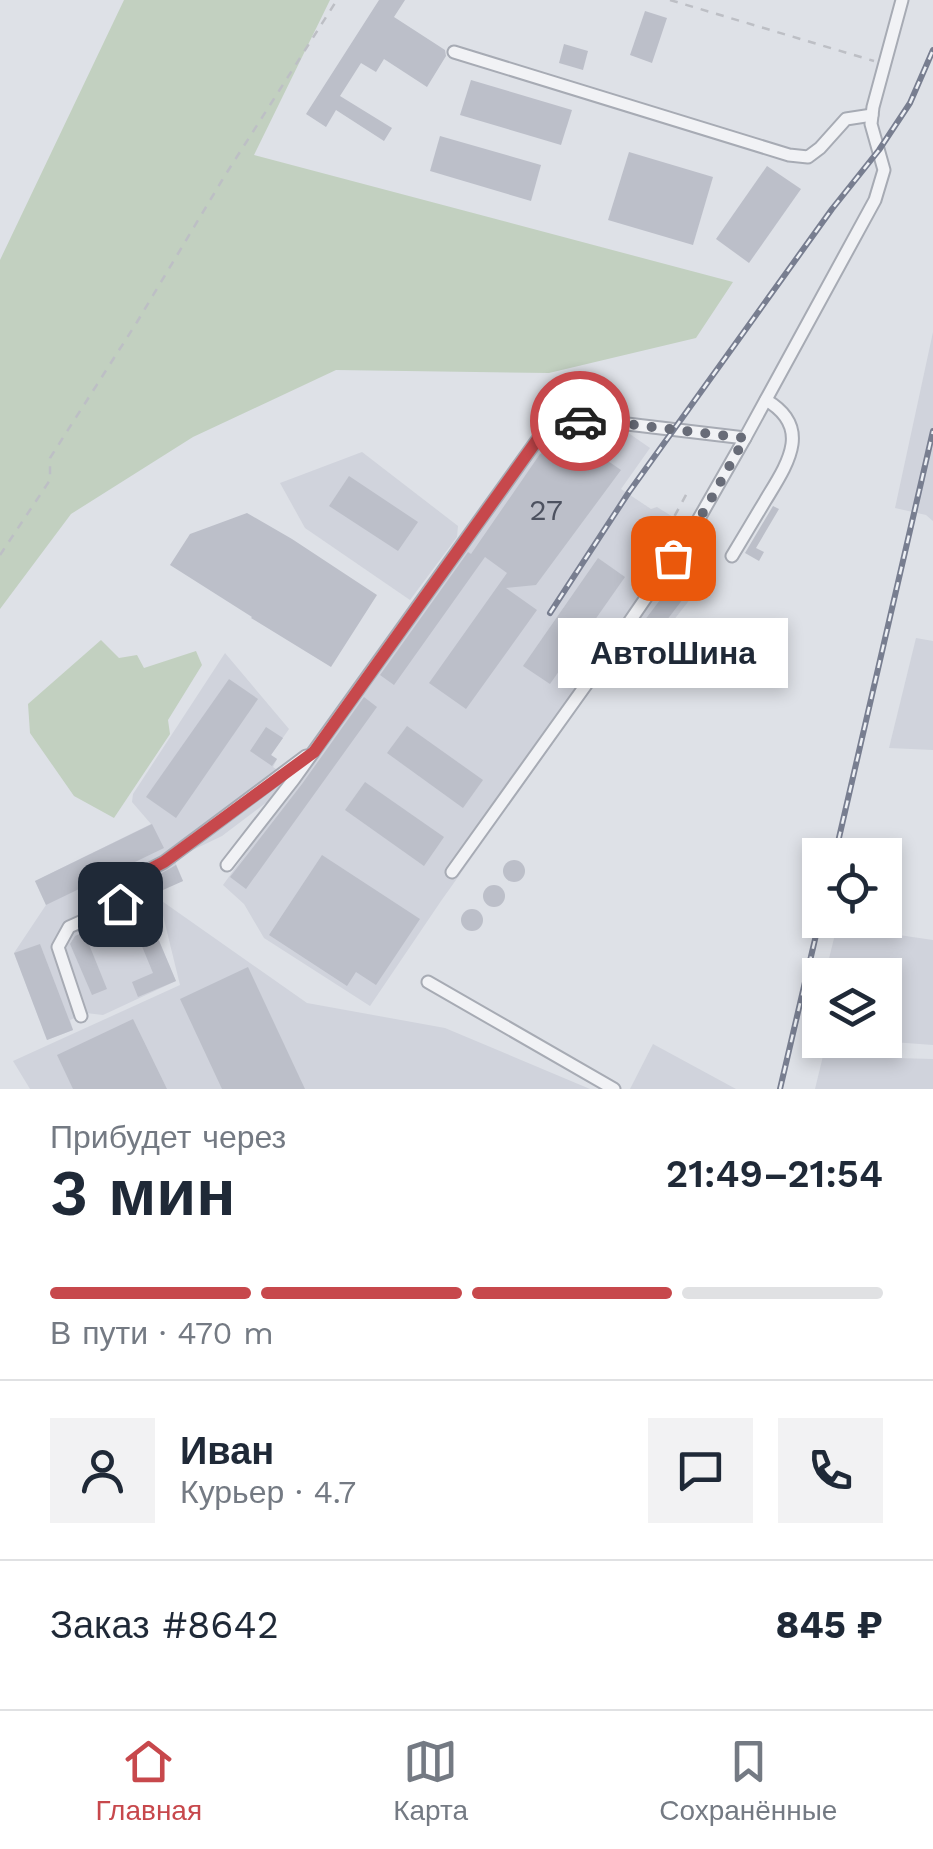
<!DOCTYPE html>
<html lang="ru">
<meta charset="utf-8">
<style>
body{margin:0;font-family:"Work Sans",sans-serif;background:#f2f2f3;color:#1f2937;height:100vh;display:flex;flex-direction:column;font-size:38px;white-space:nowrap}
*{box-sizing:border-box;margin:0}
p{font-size:32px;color:#747a83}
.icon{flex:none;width:55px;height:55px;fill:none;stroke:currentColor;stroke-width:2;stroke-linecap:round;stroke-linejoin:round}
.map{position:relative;height:1089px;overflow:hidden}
.sheet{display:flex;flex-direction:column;background:#fff;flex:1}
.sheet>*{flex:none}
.buttons{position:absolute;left:802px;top:838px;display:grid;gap:20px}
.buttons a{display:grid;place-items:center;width:100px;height:100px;border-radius:0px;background:#fff;box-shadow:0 5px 15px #0003;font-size:50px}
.pin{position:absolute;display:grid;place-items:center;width:85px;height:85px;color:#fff;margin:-42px;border-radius:20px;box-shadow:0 5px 15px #0006}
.courier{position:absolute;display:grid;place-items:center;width:100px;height:100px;margin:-50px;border:8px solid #c7484c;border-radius:50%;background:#fff;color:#222;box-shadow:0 2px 12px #0007}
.bubble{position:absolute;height:70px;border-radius:0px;background:#fff;box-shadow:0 5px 15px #0003;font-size:32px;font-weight:600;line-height:70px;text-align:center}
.overview em{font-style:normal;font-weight:600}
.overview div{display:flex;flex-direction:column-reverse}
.overview{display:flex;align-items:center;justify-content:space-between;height:170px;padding:0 50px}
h1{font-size:65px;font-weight:600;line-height:75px}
.bar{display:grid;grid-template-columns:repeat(4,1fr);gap:15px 10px;align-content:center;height:120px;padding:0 50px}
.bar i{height:12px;border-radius:8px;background:#e0e1e3}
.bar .selected{background:#c7484c}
.bar p{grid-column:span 4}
.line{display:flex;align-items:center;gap:25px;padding:0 50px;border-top:2px solid #e0e1e3}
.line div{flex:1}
.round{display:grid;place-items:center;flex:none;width:105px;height:105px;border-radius:0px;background:#f2f2f3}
.tabs{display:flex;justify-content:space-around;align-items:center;height:140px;border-top:2px solid #e0e1e3;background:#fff;font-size:28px;color:#747a83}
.tabs a{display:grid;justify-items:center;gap:5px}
.tabs .selected{color:#c7484c}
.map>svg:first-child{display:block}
.built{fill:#d0d3dc}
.green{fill:#c2d0c0}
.building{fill:#bcbfc9}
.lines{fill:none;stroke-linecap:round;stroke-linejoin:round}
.minor-casing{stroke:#a7abb4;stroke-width:15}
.path{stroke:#bdbfc5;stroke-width:2.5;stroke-dasharray:8 8;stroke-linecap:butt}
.minor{stroke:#f1f2f5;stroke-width:11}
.rail-casing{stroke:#787e90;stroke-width:6}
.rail{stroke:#edf0f5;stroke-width:2.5;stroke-dasharray:8;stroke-linecap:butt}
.done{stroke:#686c78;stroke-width:10;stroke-dasharray:0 18}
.route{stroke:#c7484c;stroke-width:12}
.labels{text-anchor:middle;stroke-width:8;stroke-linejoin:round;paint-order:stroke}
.number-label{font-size:30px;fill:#4d5260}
</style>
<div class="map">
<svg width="933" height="1089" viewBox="0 0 933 1089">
<rect width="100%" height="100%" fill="#dee1e7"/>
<g class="built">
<path d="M933,332v189l-7,-6 -31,-7z"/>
<path d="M590,427l37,5 23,16 -29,41 30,20 6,-2 37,23 5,-6 7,5 -5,9 -4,-1 -30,45 24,16 -57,73 -21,-12 -172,242 -71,105 -106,-68 -20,-34 -21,-19 320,-444 20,-10z"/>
<path d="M362,452l96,74 -1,11 -47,63 -105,-72 -25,-45z"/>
<path d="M916,638l17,3v109l-44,-2z"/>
<path d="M225,653l64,76 -18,26 6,4 -4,8 16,11 -18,21 -49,37 -48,23 9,22 -42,17 35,83 -73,34 -17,-2 -16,7 3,10 -26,10 -33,-87 32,-48 -11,-24 116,-57 -19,-22 1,-8z"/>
<path d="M159,899l148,104 138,25 145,61h-560l-17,-28 167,-76z"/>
<path d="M837,926l96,14v105l-68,-5h20v-65h-60z"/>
<path d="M653,1044l83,45h-106z"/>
<path d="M823,1056l110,3v30h-118z"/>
</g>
<g class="green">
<path d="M124,0h206l-76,155 479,127 -37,56 -147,35 -213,-3 -143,67 -122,77 -71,95v-349z"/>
<path d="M101,640l18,18 18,-3 7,13 52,-17 6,14 -34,55 2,14 -56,84 -40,-22 -44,-63 -2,-29z"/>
</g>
<g class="building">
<path d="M379,0h26l-11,17 51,33 1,6 -19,31 -43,-28 -8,13 -15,-9 -21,33 52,32 -8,13 -48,-31 -10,17 -20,-13z"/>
<path d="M645,11l22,7 -15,45 -22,-8z"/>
<path d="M564,44l24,7 -5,19 -24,-7z"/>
<path d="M471,80l101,30 -11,35 -101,-30z"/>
<path d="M440,136l101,29 -10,36 -101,-30z"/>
<path d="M629,152l84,25 -20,68 -85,-25z"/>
<path d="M767,166l34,23 -52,74 -33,-24z"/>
<path d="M576,439l45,31 -85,115 -30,3 31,22 -71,99 -37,-26 78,-110 -22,-16 -91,128 -14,-10 88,-123 3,2 69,-100 18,-10z"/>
<path d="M349,476l69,46 -20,29 -69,-45z"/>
<path d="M773,506l6,3 -23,39 8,4 -5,9 -14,-8z"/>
<path d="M247,513l45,26 85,56 -46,72 -80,-49 1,-1 -82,-52 20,-31z"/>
<path d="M650,518l27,18 -15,21 -26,-17z"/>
<path d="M598,558l27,19 -75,107 -27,-18z"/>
<path d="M669,588l14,11 -52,68 -14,-10z"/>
<path d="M229,679l29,20 -82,119 -30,-21z"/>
<path d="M364,697l13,10 -131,182 -16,-12 72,-93z"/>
<path d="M407,726l76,54 -20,28 -76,-55z"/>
<path d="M266,727l17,11 -12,17 6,4 -5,7 -22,-15z"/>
<path d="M365,782l79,55 -20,29 -79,-56z"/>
<path d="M152,824l12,24 -118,57 -11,-24z"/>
<path d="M322,855l98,64 -44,66 -20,-13 -9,14 -78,-51z"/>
<circle cx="514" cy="871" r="11"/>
<path d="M176,865l7,16 -31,14 -6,-13z"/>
<circle cx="494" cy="896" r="11"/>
<path d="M141,898l35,83 -38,16 -6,-15 21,-9 -26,-63 5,-8z"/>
<circle cx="472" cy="920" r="11"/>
<path d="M84,932l23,57 -15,6 -22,-51 5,-8z"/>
<path d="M40,944l33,86 -26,10 -33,-87z"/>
<path d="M248,967l57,122h-83l-42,-90z"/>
<path d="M133,1019l34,70h-94l-16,-34z"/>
</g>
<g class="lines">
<defs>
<g id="minor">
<path d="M454,52l335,103 19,2 12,-9 26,-29 26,-4"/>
<path d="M732,556c11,-18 22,-37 33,-55 21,-35 49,-73 1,-101"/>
<path d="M227,865l67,-86 246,-343 28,-15h34l143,17 130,-238 9,-30 -13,-46 2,-17 29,-107"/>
<path d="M452,872l141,-197 100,-146 52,-91"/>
<path d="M428,982l186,107"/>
<path d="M81,1016l-23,-69 11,-20 51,-23 13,-26 31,-16 142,-106"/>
</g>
</defs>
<use href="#minor" class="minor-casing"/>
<g class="path">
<path d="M670,0l204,61"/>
<path d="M667,530l20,-37"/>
<path d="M0,555l50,-75v-22l87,-136 87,-145 113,-177"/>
</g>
<use href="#minor" class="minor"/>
<defs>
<g id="rail">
<path d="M550,613l79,-121 203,-283 47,-59 31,-47 23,-53"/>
<path d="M835,855l98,-424"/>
<path d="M780,1089l40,-171"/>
</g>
</defs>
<use href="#rail" class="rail-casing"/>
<use href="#rail" class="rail"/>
</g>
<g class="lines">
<path class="done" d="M580,421h22l143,17 -39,70 -33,50"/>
<path class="route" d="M120,904l13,-26 31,-16 150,-110 226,-316 28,-15h12"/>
</g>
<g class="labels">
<g class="number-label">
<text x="546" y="520">27</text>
</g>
</g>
</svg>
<div class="buttons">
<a><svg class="icon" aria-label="locate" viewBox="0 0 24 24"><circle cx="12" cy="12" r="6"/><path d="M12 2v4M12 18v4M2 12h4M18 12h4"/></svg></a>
<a><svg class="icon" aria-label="layers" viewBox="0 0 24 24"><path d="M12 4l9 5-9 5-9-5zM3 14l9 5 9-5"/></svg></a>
</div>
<div class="pin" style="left:673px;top:558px;background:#ea580c"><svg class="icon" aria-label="bag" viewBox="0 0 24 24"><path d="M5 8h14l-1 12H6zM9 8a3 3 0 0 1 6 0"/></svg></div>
<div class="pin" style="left:120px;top:904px;background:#1f2937"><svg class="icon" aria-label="home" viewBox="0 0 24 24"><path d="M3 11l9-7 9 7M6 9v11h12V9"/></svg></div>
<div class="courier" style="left:580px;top:421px"><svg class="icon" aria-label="car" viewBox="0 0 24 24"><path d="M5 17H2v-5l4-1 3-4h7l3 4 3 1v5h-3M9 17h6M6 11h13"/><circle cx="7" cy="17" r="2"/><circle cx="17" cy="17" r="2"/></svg></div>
<div class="bubble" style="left:558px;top:618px;width:230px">АвтоШина</div>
</div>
<section class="sheet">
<div class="overview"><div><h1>3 мин</h1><p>Прибудет через</p></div><em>21:49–21:54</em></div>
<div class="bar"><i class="selected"></i><i class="selected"></i><i class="selected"></i><i></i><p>В пути · 470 m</p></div>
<div class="line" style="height:180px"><a class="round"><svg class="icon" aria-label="person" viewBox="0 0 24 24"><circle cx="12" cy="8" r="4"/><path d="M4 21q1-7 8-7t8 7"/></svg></a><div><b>Иван</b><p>Курьер · 4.7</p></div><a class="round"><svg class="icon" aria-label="chat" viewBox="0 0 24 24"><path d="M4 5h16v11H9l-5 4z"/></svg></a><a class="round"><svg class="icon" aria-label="phone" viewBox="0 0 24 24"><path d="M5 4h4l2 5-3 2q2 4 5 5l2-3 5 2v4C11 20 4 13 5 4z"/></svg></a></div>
<div class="line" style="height:130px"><div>Заказ #8642</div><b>845 ₽</b></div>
</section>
<nav class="tabs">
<a class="selected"><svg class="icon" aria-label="home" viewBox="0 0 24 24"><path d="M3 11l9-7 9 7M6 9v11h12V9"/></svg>Главная</a>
<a><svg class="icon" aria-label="map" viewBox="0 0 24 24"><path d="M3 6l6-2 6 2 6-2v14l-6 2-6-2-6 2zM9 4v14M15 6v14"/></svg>Карта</a>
<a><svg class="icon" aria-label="saved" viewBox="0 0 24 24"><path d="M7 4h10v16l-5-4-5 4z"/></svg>Сохранённые</a>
</nav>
